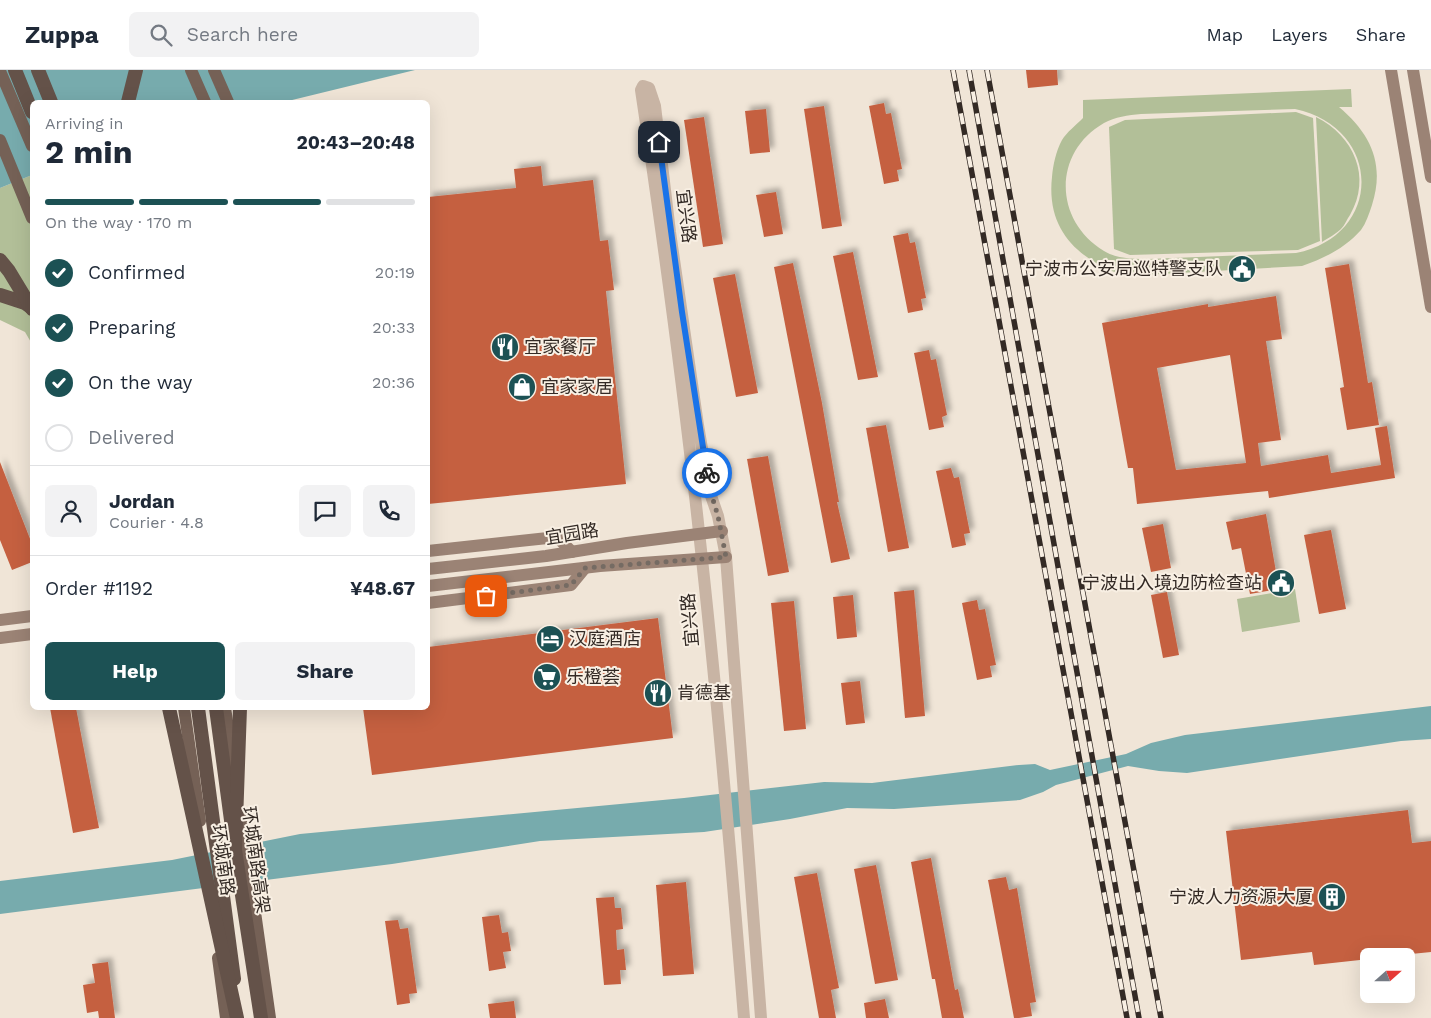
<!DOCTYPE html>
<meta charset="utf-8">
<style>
body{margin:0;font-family:"Work Sans","Noto Sans SC",sans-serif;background:#f2f2f3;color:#1f2937;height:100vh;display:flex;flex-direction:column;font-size:19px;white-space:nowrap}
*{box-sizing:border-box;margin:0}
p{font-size:16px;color:#747a83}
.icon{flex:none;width:28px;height:28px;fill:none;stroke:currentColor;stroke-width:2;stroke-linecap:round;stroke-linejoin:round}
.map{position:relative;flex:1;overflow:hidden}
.details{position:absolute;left:30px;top:30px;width:400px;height:610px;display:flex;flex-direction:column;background:#fff;border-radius:8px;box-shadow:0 5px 20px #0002}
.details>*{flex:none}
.needle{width:32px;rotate:69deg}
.controls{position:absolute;left:1360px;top:878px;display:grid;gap:10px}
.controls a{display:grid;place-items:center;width:55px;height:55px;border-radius:8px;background:#fff;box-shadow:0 5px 20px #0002;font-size:25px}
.pin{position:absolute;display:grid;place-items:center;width:42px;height:42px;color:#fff;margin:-21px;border-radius:10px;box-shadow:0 2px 8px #0006}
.courier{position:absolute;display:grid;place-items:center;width:50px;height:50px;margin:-25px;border:4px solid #1a73e8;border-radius:50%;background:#fff;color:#222;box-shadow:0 1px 6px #0007}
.overview em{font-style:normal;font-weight:700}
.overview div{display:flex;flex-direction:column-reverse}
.overview{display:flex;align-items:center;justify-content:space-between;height:85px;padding:0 15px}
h1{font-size:32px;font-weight:700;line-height:38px}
.bar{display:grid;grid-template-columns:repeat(4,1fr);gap:8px 5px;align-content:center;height:60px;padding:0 15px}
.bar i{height:6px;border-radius:4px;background:#e0e1e3}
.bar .selected{background:#1c5154}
.bar p{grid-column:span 4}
.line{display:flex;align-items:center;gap:12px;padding:0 15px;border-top:1px solid #e0e1e3}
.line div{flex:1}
.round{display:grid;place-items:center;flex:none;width:52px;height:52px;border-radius:8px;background:#f2f2f3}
ol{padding:0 15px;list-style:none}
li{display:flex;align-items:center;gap:15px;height:55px}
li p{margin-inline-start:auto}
li .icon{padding:5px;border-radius:50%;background:#1c5154;color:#fff;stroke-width:4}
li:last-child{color:#747a83}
li i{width:28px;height:28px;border:2px solid #e0e1e3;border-radius:50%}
.primary-button{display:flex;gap:10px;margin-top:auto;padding:10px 15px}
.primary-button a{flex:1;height:58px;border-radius:8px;background:#1c5154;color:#fff;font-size:20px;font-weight:700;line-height:58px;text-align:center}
.primary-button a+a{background:#f2f2f3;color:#1f2937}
header{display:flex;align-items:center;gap:30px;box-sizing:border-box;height:70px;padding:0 25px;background:#fff;border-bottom:1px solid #e0e1e3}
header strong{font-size:24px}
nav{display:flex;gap:28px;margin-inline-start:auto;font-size:18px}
.search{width:350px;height:45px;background:#f2f2f3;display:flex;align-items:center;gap:12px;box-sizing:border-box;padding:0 18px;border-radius:8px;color:#747a83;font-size:19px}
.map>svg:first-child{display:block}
.green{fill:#b2bf98;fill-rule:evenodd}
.water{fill:#77abad}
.building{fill:#c56041;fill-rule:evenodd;filter:url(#shadow)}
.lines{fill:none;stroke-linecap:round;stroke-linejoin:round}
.tertiary{stroke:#c8b4a4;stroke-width:12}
.secondary{stroke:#9b8375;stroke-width:12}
.primary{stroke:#756156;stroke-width:12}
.trunk{stroke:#645249;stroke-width:14}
.rail-casing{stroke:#332a25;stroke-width:5.5}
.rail{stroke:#f8efe3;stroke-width:4;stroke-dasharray:11;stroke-linecap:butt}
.trunk-bridge{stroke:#645249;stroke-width:14}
.done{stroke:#756b63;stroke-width:5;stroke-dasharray:0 9}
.route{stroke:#1a73e8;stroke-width:6}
.labels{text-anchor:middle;stroke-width:4;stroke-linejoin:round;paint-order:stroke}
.street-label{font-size:18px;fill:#332a25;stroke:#f8efe3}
.poi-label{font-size:18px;fill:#332a25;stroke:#f8efe3;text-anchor:start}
</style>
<header>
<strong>Zuppa</strong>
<div class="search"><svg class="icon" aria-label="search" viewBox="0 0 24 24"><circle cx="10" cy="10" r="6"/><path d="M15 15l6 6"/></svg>Search here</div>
<nav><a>Map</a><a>Layers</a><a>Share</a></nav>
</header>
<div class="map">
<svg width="1431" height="948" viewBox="0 0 1431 948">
<defs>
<filter id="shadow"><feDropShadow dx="4.5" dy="-4.5" stdDeviation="2.5" flood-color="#0004"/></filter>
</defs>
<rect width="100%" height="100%" fill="#f0e5d7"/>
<g class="green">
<path d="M1351,19l1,18h-13c32,27 46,57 33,98 -3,9 -6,18 -11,25 -16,18 -36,28 -59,36l-177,10c-46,-16 -79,-45 -73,-99 1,-12 4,-26 10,-37 5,-8 14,-15 21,-22v-18zM1295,39c88,19 89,126 1,144l-147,6c-14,0 -32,0 -45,-8 -50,-30 -52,-98 0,-128 11,-6 24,-8 37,-9z"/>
<path d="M1296,42l17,6 7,123 -22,9 -168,5 -16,-6 -5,-122 16,-7z"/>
<path d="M1316,47c38,19 56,60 34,98 -3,4 -5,10 -9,14 -5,5 -13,9 -19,13z"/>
<path d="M32,105v169l-7,-12 -25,-12v-132z"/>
<path d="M1295,519l5,33 -58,10 -5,-33z"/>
</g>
<g class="water">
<path d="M0,0h415l-131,32h-252v73l-32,13z"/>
<path d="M1431,636v33l-30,2 -214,32 -28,-2 -31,-5 -72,19 -13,7 -23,8 -126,9 -47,-1 -57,11 -86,13 -164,9 -148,23 -392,50v-33l172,-21 128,-26 384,-36 140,-16 48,1 147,-18 16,-1 15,6 76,-16 25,-11 34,-8z"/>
</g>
<g class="building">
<path d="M1026,0h31l1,15 -30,3z"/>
<path d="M884,33l2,11 5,-1 11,56 -5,1 2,11 -15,3 -15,-78z"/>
<path d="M824,36l18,120 -20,3 -18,-120z"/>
<path d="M766,39l4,43 -20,2 -5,-43z"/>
<path d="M704,47l19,127 -20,3 -19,-127z"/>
<path d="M541,96l2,20 50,-6 7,61 8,-1 6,50 -8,1 20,193 -198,20v-307l88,-9 -2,-19z"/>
<path d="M776,122l7,42 -19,3 -8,-42z"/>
<path d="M908,163l2,10 5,-1 11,56 -5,1 2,11 -15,3 -15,-77z"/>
<path d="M853,182l25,125 -20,3 -25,-124z"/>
<path d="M793,193l29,140 17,99h-2l13,57 -19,4 -57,-296z"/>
<path d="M1349,194l19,119 4,-1 7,43 -32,5 -7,-42 4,-1 -19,-119z"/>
<path d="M735,204l23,119 -22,4 -23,-119z"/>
<path d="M1276,226l6,43 -16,2 15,99 -23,3 3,23 67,-11 3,18 50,-8 -6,-37 12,-2 8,52 -126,20 -1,-7 -131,13 -4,-36h-5l-26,-145 106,-19v3zM1230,285l16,108 -70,7 -19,-102z"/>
<path d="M929,280l2,10 5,-1 11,56 -5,2 2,10 -15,3 -15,-77z"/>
<path d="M886,355l23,123 -21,4 -22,-124z"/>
<path d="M768,386l21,116 -21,4 -21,-117z"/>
<path d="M0,392l32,82v18l-20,8 -12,-30z"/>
<path d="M951,398l3,10 5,-1 11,56 -6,1 2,11 -14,3 -16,-77z"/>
<path d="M1266,444l13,75 -29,5 -9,-46 -9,2 -6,-28z"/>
<path d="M1163,454l8,44 -20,4 -9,-44z"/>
<path d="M1331,460l15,79 -27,5 -15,-79z"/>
<path d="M914,520l11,126 -20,2 -11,-126z"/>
<path d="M1167,522l12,63 -16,3 -12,-63z"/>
<path d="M853,525l4,42 -20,2 -4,-42z"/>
<path d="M977,530l2,10 6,-1 11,56 -6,1 2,11 -15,3 -15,-77z"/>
<path d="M794,531l12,128 -22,2 -13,-128z"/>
<path d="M658,548l15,120 -301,37 -9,-67h65v-61z"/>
<path d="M860,611l5,42 -19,2 -5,-42z"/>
<path d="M50,638h26l23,120 -26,5z"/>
<path d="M1408,740l4,33 19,-2v111l-40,4h-22v3l-55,6 -2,-13 -71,8 -15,-129z"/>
<path d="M931,788l24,132 3,-1 6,29h-22l-7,-39h-3l-21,-117z"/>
<path d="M876,795l22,115 -23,4 -21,-115z"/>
<path d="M817,803l22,115 -8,2 5,28h-17l-25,-141z"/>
<path d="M1006,807l3,13 8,-2 19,114 -6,1 2,13 -13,2h-5l-26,-138z"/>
<path d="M686,812l8,92 -31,2 -7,-91z"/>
<path d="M614,827l1,11h6l2,21 -7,1 1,20 7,-1 2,21h-6l1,14 -17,1 -8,-87z"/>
<path d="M499,845l3,18 6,-1 3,19 -8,1 3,16 -17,3 -7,-54z"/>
<path d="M398,850l2,9 8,-1 9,65 -8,1 1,9 -13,2 -12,-84z"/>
<path d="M108,892l7,56h-16l-1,-7 -11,2 -4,-28 12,-2 -3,-19z"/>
<path d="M885,929l4,19h-23l-2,-15z"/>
<path d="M514,931l2,17h-26l-2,-14z"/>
</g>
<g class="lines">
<path class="tertiary" d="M744,948c-13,-162 -27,-325 -45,-486 -16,-148 -36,-295 -58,-442l2,-4 6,2 6,18 15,126 28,193 11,65 9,26 8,41 35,461"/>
<g class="secondary">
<path d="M1391,0l40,237"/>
<path d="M1413,0l18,107"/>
<path d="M428,481l129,-14 15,15"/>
<path d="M428,499l118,-13 81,-13 95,-12"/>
<path d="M428,516l172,-20 126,-9"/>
<path d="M428,533l143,-18 14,-17"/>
<path d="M0,550l32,-4"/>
<path d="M0,568l32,-4"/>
</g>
<g class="primary">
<path d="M191,0l14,32"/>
<path d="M214,0l14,32"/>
<path d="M0,1l32,75"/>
<path d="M0,70l32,78"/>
<path d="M184,638l16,113"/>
<path d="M225,638l9,58"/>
<path d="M241,743l29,205"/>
<path d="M218,888l8,60"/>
</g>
<g class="trunk">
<path d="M38,0l13,32"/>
<path d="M128,32l8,-32"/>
<path d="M0,225l25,8 7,5"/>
<path d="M198,638l36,271"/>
<path d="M216,638l19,142 26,168"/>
</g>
<defs>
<g id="rail">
<path d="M953,0l174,948"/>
<path d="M969,0l170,948"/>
<path d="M987,0l174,948"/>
</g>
</defs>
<use href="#rail" class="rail-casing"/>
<use href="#rail" class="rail"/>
<g class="trunk-bridge">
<path d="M15,0l17,42"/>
<path d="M0,190l9,11 23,38"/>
<path d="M169,638l68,310"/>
<path d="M235,780l5,-142"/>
</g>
</g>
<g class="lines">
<path class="done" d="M486,526l85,-11 14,-17 141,-11 -8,-41 -8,-26 -3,-17"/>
<path class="route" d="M659,72l23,170 25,161"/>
</g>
<defs>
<symbol id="civic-disc" viewBox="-11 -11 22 22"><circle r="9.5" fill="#1c5154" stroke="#f8efe3"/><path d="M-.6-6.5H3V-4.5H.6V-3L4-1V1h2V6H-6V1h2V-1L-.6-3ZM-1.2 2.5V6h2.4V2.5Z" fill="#fff"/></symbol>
<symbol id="restaurant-disc" viewBox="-11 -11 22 22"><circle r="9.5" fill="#1c5154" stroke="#f8efe3"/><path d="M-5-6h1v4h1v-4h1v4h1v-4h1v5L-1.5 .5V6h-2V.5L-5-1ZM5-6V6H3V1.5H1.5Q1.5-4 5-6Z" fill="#fff"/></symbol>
<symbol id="shop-disc" viewBox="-11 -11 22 22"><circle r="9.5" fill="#1c5154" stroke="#f8efe3"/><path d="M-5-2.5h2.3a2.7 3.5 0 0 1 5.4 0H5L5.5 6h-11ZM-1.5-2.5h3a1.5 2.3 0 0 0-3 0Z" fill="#fff"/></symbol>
<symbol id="hotel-disc" viewBox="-11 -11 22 22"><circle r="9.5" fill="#1c5154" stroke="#f8efe3"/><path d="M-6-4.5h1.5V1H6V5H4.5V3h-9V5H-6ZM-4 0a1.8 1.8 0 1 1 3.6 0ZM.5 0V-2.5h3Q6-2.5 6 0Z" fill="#fff"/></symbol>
<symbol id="supermarket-disc" viewBox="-11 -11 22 22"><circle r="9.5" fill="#1c5154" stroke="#f8efe3"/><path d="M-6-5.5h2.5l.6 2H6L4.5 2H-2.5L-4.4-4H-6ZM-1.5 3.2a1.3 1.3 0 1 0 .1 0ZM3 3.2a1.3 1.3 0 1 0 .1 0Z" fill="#fff"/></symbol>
<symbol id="building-disc" viewBox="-11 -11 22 22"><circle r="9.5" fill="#1c5154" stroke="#f8efe3"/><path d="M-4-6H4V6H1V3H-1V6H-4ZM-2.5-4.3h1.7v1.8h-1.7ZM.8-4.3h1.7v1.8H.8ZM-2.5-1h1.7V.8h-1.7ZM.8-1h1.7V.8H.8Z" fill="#fff"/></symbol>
</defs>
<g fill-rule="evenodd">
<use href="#civic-disc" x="1226" y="183" width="32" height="32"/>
<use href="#restaurant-disc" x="489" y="261" width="32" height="32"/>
<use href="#shop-disc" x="506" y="301" width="32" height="32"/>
<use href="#civic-disc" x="1265" y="497" width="32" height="32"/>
<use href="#hotel-disc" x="534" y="553" width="32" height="32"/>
<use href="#supermarket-disc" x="531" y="591" width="32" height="32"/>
<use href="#restaurant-disc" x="642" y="607" width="32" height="32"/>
<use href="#building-disc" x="1316" y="811" width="32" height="32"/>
</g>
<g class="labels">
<g class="street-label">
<text transform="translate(686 146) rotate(83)" y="6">宜兴路</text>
<text transform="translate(572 464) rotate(-9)" y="6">宜园路</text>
<text transform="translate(690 550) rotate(-95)" y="6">宜兴路</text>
<text transform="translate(223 790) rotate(82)" y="6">环城南路</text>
<text transform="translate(256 790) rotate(82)" y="6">环城南路高架</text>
</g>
<g class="poi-label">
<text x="1223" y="205" text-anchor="end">宁波市公安局巡特警支队</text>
<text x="524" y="283">宜家餐厅</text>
<text x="541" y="323">宜家家居</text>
<text x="1262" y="519" text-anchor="end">宁波出入境边防检查站</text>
<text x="569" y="575">汉庭酒店</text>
<text x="566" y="613">乐橙荟</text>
<text x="677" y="629">肯德基</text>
<text x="1313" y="833" text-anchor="end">宁波人力资源大厦</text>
</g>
</g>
</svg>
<div class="controls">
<a><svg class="needle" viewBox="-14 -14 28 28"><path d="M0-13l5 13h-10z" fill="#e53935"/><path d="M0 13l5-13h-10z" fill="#747a83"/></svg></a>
</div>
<div class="pin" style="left:486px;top:526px;background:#ea580c"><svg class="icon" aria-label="bag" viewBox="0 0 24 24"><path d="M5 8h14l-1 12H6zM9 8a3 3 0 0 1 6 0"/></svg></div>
<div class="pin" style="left:659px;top:72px;background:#1f2937"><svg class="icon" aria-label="home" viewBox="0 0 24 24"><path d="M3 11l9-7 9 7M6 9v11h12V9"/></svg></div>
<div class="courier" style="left:707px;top:403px"><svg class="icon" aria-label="bike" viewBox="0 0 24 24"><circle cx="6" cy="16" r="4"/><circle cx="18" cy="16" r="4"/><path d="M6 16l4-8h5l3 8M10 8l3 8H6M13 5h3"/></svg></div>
<section class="details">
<div class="overview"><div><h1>2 min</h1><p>Arriving in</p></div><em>20:43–20:48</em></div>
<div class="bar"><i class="selected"></i><i class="selected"></i><i class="selected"></i><i></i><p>On the way · 170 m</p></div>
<ol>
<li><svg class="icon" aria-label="check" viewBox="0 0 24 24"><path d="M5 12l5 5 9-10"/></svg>Confirmed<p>20:19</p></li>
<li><svg class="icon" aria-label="check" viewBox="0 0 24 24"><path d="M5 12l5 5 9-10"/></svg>Preparing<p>20:33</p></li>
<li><svg class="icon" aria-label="check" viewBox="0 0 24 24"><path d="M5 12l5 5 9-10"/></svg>On the way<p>20:36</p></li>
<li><i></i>Delivered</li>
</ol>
<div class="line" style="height:90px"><a class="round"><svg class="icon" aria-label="person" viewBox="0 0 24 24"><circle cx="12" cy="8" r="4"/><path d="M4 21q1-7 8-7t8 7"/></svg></a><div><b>Jordan</b><p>Courier · 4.8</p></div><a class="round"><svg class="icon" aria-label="chat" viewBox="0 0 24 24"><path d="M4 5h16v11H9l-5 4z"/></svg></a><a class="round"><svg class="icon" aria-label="phone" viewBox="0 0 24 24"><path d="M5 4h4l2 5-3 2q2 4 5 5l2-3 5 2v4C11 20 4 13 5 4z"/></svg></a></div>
<div class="line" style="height:65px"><div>Order #1192</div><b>¥48.67</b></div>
<div class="primary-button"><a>Help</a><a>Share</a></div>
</section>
</div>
